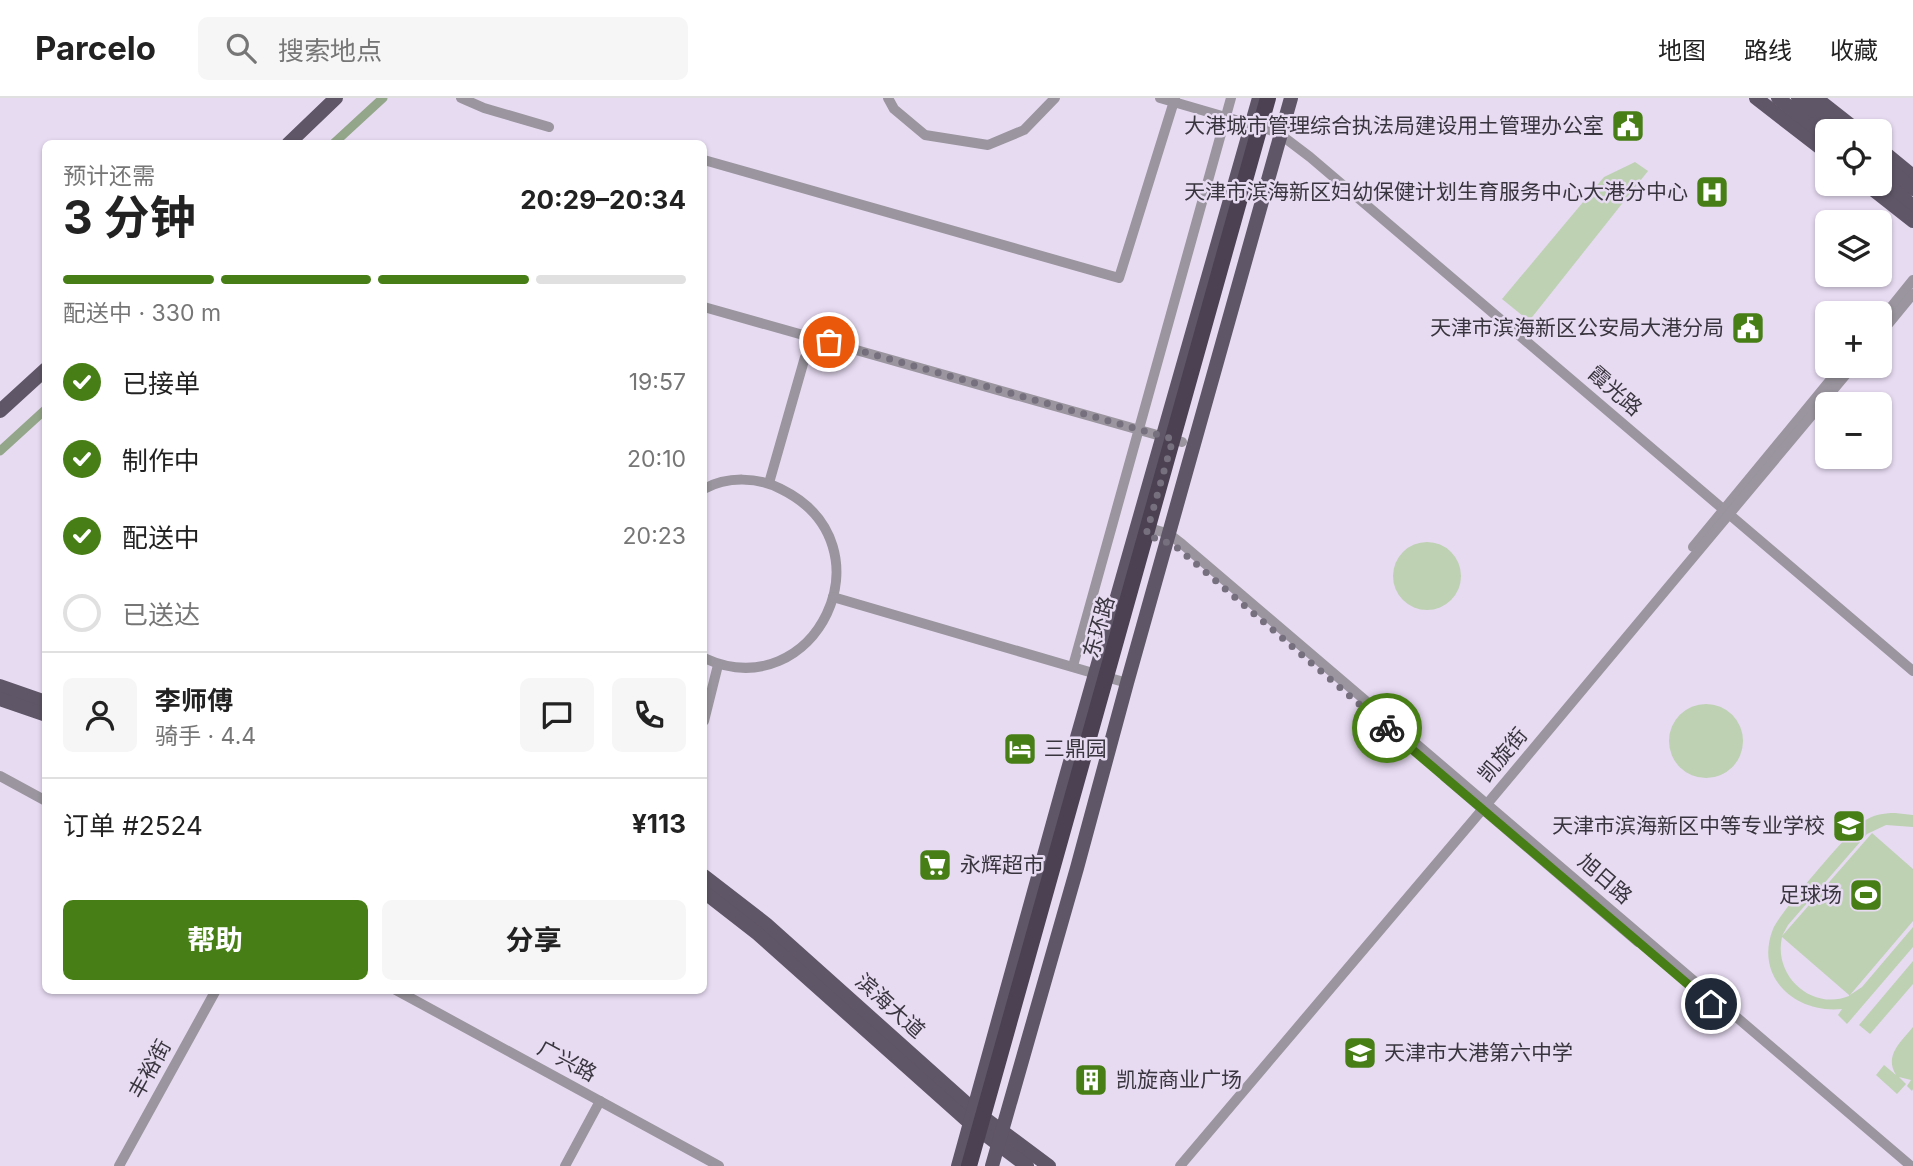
<!DOCTYPE html>
<html lang="zh">
<meta charset="utf-8">
<style>
body{margin:0;font-family:Inter,"Noto Sans SC",sans-serif;background:#f6f6f6;color:#222;height:100vh;display:flex;flex-direction:column;font-size:26px;white-space:nowrap}
*{box-sizing:border-box;margin:0}
p{font-size:23px;color:#767676}
.icon{flex:none;width:38px;height:38px;fill:none;stroke:currentColor;stroke-width:2;stroke-linecap:round;stroke-linejoin:round}
.map{position:relative;flex:1;overflow:hidden}
.panel{position:absolute;left:42px;top:42px;width:665px;height:854px;display:flex;flex-direction:column;background:#fff;border-radius:10px;box-shadow:0 2px 5px #0004}
.panel>*{flex:none}
.fabs{position:absolute;left:1815px;top:21px;display:grid;gap:14px}
.fabs a{display:grid;place-items:center;width:77px;height:77px;border-radius:10px;background:#fff;box-shadow:0 2px 5px #0004;font-size:35px}
.pin{position:absolute;display:grid;place-items:center;width:60px;height:60px;color:#fff;margin:-30px;border:4px solid #fff;border-radius:50%;box-shadow:0 2px 7px #0007}
.courier{position:absolute;display:grid;place-items:center;width:70px;height:70px;margin:-35px;border:5px solid #477e15;border-radius:50%;background:#fff;color:#222;box-shadow:0 2px 9px #0007}
.summary em{font-style:normal;font-weight:700}
.summary div{display:flex;flex-direction:column-reverse}
.summary{display:flex;align-items:center;justify-content:space-between;height:119px;padding:0 21px}
h1{font-size:46px;font-weight:700;line-height:52px}
.bar{display:grid;grid-template-columns:repeat(4,1fr);gap:10px 7px;align-content:center;height:84px;padding:0 21px}
.bar i{height:9px;border-radius:5px;background:#e0e0e0}
.bar .selected{background:#477e15}
.bar p{grid-column:span 4}
.line{display:flex;align-items:center;gap:18px;padding:0 21px;border-top:2px solid #e0e0e0}
.line div{flex:1}
.round{display:grid;place-items:center;flex:none;width:74px;height:74px;border-radius:10px;background:#f6f6f6}
ol{padding:0 21px;list-style:none}
li{display:flex;align-items:center;gap:21px;height:77px}
li p{margin-inline-start:auto}
li .icon{padding:7px;border-radius:50%;background:#477e15;color:#fff;stroke-width:4}
li:last-child{color:#767676}
li i{width:38px;height:38px;border:4px solid #e0e0e0;border-radius:50%}
.cta{display:flex;gap:14px;margin-top:auto;padding:14px 21px}
.cta a{flex:1;height:80px;border-radius:10px;background:#477e15;color:#fff;font-size:28px;font-weight:700;line-height:80px;text-align:center}
.cta a+a{background:#f6f6f6;color:#222}
header{display:flex;align-items:center;gap:42px;box-sizing:border-box;height:98px;padding:0 35px;background:#fff;border-bottom:2px solid #e0e0e0}
header strong{font-size:33px}
nav{display:flex;gap:38px;margin-inline-start:auto;font-size:24px}
.search{width:490px;height:63px;background:#f6f6f6;display:flex;align-items:center;gap:18px;box-sizing:border-box;padding:0 24px;border-radius:10px;color:#767676;font-size:26px}
.map>svg:first-child{display:block}
.green{fill:#bed1b3;fill-rule:evenodd}
.lines{fill:none;stroke-linecap:round;stroke-linejoin:round}
.canal{stroke:#93a689;stroke-width:9}
.minor{stroke:#9a959e;stroke-width:10}
.major{stroke:#5f5667;stroke-width:14}
.highway{stroke:#4b4153;stroke-width:16}
.done{stroke:#766f7d;stroke-width:7;stroke-dasharray:0 12.6}
.route{stroke:#477e15;stroke-width:9}
.labels{text-anchor:middle;stroke-width:5;stroke-linejoin:round;paint-order:stroke}
.poi-label{font-size:21px;fill:#39353e;stroke:#e7dbf2;text-anchor:end}
.street-label{font-size:21px;fill:#39353e;stroke:#e7dbf2}
</style>
<header>
<strong>Parcelo</strong>
<div class="search"><svg class="icon" aria-label="search" viewBox="0 0 24 24"><circle cx="10" cy="10" r="6"/><path d="M15 15l6 6"/></svg>搜索地点</div>
<nav><a>地图</a><a>路线</a><a>收藏</a></nav>
</header>
<div class="map">
<svg width="1913" height="1068" viewBox="0 0 1913 1068">
<rect width="100%" height="100%" fill="#e7dbf2"/>
<g class="green">
<path d="M1635,64l13,9 -119,150 -27,-22 102,-122z"/>
<circle cx="1427" cy="478" r="34"/>
<circle cx="1706" cy="643" r="37"/>
<path d="M1895,715l18,2v12l-27,-2 -19,9 -79,91 -6,11 90,-103 41,36v52l-63,74 12,-8 51,-60v20l-66,77 -9,-9 4,-6c-47,5 -88,-32 -69,-80 6,-15 77,-99 91,-108 9,-6 19,-8 31,-8zM1782,839l67,58v1c-37,15 -76,-20 -67,-59z"/>
<path d="M1913,863v23l-43,50 -11,-9z"/>
<path d="M1913,929v62l-1,2 -5,-5 4,-6 -12,-3 7,7 -9,10 -21,-19 8,-10 12,10c-12,-20 5,-33 17,-48z"/>
</g>
<g class="lines">
<g class="canal">
<path d="M333,46l50,-46"/>
<path d="M0,353l46,-42"/>
</g>
<g class="minor">
<path d="M461,0l23,10 65,19"/>
<path d="M888,0l6,11 31,26 63,10 36,-15 31,-32"/>
<path d="M1160,0l110,32 11,5 29,22 603,514"/>
<path d="M704,62l415,118 56,-180"/>
<path d="M704,209l478,135"/>
<path d="M1880,223l33,-41"/>
<path d="M1880,236l33,-40"/>
<path d="M769,385l36,-126"/>
<path d="M704,391c23,-13 54,-12 77,0 114,56 34,220 -77,169"/>
<path d="M1143,428l26,8 13,10 729,622"/>
<path d="M1693,449l149,-181"/>
<path d="M833,499l294,86"/>
<path d="M1073,568l158,-568"/>
<path d="M704,623l14,-56"/>
<path d="M0,678l46,25"/>
<path d="M1445,679l193,165"/>
<path d="M396,892l323,176"/>
<path d="M119,1068l97,-176"/>
<path d="M565,1068l35,-65"/>
<path d="M1180,1068l307,-362 366,-438"/>
</g>
<g class="major">
<path d="M1756,0l71,55"/>
<path d="M1778,0l49,39"/>
<path d="M1798,0l42,33"/>
<path d="M1816,0l42,33"/>
<path d="M288,46l48,-46"/>
<path d="M1880,51l33,27"/>
<path d="M1880,64l33,27"/>
<path d="M1880,81l33,27"/>
<path d="M1866,86l47,37"/>
<path d="M0,313l46,-42"/>
<path d="M0,588l46,16"/>
<path d="M0,601l46,16"/>
<path d="M704,778l62,48 209,187 74,55"/>
<path d="M704,794l54,42 213,190 56,42"/>
<path d="M958,1068l106,-383 195,-685"/>
<path d="M992,1068l85,-298 50,-185 164,-585"/>
</g>
<path class="highway" d="M969,1068l299,-1068"/>
</g>
<g class="lines">
<path class="done" d="M829,244l344,97 -27,96 28,10 213,183"/>
<path class="route" d="M1387,630l324,276"/>
</g>
<defs>
<symbol id="civic-square" viewBox="-11 -11 22 22"><rect x="-9" y="-9" width="18" height="18" rx="4" fill="#477e15" stroke="#e7dbf2"/><path d="M-.6-6.5H3V-4.5H.6V-3L4-1V1h2V6H-6V1h2V-1L-.6-3ZM-1.2 2.5V6h2.4V2.5Z" fill="#fff"/></symbol>
<symbol id="hospital-square" viewBox="-11 -11 22 22"><rect x="-9" y="-9" width="18" height="18" rx="4" fill="#477e15" stroke="#e7dbf2"/><path d="M-5-5h3v3.5h4V-5h3V5h-3V1.5h-4V5h-3Z" fill="#fff"/></symbol>
<symbol id="hotel-square" viewBox="-11 -11 22 22"><rect x="-9" y="-9" width="18" height="18" rx="4" fill="#477e15" stroke="#e7dbf2"/><path d="M-6-4.5h1.5V1H6V5H4.5V3h-9V5H-6ZM-4 0a1.8 1.8 0 1 1 3.6 0ZM.5 0V-2.5h3Q6-2.5 6 0Z" fill="#fff"/></symbol>
<symbol id="school-square" viewBox="-11 -11 22 22"><rect x="-9" y="-9" width="18" height="18" rx="4" fill="#477e15" stroke="#e7dbf2"/><path d="M0-5L7-2L0 1L-7-2ZM-4 1L0 2.5L4 1V4Q0 6-4 4Z" fill="#fff"/></symbol>
<symbol id="supermarket-square" viewBox="-11 -11 22 22"><rect x="-9" y="-9" width="18" height="18" rx="4" fill="#477e15" stroke="#e7dbf2"/><path d="M-6-5.5h2.5l.6 2H6L4.5 2H-2.5L-4.4-4H-6ZM-1.5 3.2a1.3 1.3 0 1 0 .1 0ZM3 3.2a1.3 1.3 0 1 0 .1 0Z" fill="#fff"/></symbol>
<symbol id="stadium-square" viewBox="-11 -11 22 22"><rect x="-9" y="-9" width="18" height="18" rx="4" fill="#477e15" stroke="#e7dbf2"/><path d="M0-5a6.5 5 0 1 0 0 10a6.5 5 0 1 0 0-10ZM-3.5-1.8h7v3.6h-7Z" fill="#fff"/></symbol>
<symbol id="building-square" viewBox="-11 -11 22 22"><rect x="-9" y="-9" width="18" height="18" rx="4" fill="#477e15" stroke="#e7dbf2"/><path d="M-4-6H4V6H1V3H-1V6H-4ZM-2.5-4.3h1.7v1.8h-1.7ZM.8-4.3h1.7v1.8H.8ZM-2.5-1h1.7V.8h-1.7ZM.8-1h1.7V.8H.8Z" fill="#fff"/></symbol>
</defs>
<g fill-rule="evenodd">
<use href="#civic-square" x="1609" y="9" width="38" height="38"/>
<use href="#hospital-square" x="1693" y="75" width="38" height="38"/>
<use href="#civic-square" x="1729" y="211" width="38" height="38"/>
<use href="#hotel-square" x="1001" y="632" width="38" height="38"/>
<use href="#school-square" x="1830" y="709" width="38" height="38"/>
<use href="#supermarket-square" x="916" y="748" width="38" height="38"/>
<use href="#stadium-square" x="1847" y="778" width="38" height="38"/>
<use href="#school-square" x="1341" y="936" width="38" height="38"/>
<use href="#building-square" x="1072" y="963" width="38" height="38"/>
</g>
<g class="labels">
<g class="poi-label">
<text x="1604" y="35">大港城市管理综合执法局建设用土管理办公室</text>
<text x="1688" y="101">天津市滨海新区妇幼保健计划生育服务中心大港分中心</text>
<text x="1724" y="237">天津市滨海新区公安局大港分局</text>
<text x="1044" y="658" text-anchor="start">三鼎园</text>
<text x="1825" y="735">天津市滨海新区中等专业学校</text>
<text x="960" y="774" text-anchor="start">永辉超市</text>
<text x="1842" y="804">足球场</text>
<text x="1384" y="962" text-anchor="start">天津市大港第六中学</text>
<text x="1116" y="989" text-anchor="start">凯旋商业广场</text>
</g>
<g class="street-label">
<text transform="translate(1615 293) rotate(41)" y="7">霞光路</text>
<text transform="translate(1099 529) rotate(-74)" y="7">东环路</text>
<text transform="translate(1503 657) rotate(-50)" y="7">凯旋街</text>
<text transform="translate(1605 781) rotate(41)" y="7">旭日路</text>
<text transform="translate(890 908) rotate(42)" y="7">滨海大道</text>
<text transform="translate(567 963) rotate(28)" y="7">广兴路</text>
<text transform="translate(150 971) rotate(-61)" y="7">丰裕街</text>
</g>
</g>
</svg>
<div class="fabs">
<a><svg class="icon" aria-label="locate" viewBox="0 0 24 24"><circle cx="12" cy="12" r="6"/><path d="M12 2v4M12 18v4M2 12h4M18 12h4"/></svg></a>
<a><svg class="icon" aria-label="layers" viewBox="0 0 24 24"><path d="M12 4l9 5-9 5-9-5zM3 14l9 5 9-5"/></svg></a>
<a>+</a>
<a>−</a>
</div>
<div class="pin" style="left:829px;top:244px;background:#ea580c"><svg class="icon" aria-label="bag" viewBox="0 0 24 24"><path d="M5 8h14l-1 12H6zM9 8a3 3 0 0 1 6 0"/></svg></div>
<div class="pin" style="left:1711px;top:906px;background:#1f2937"><svg class="icon" aria-label="home" viewBox="0 0 24 24"><path d="M3 11l9-7 9 7M6 9v11h12V9"/></svg></div>
<div class="courier" style="left:1387px;top:630px"><svg class="icon" aria-label="bike" viewBox="0 0 24 24"><circle cx="6" cy="16" r="4"/><circle cx="18" cy="16" r="4"/><path d="M6 16l4-8h5l3 8M10 8l3 8H6M13 5h3"/></svg></div>
<section class="panel">
<div class="summary"><div><h1>3 分钟</h1><p>预计还需</p></div><em>20:29–20:34</em></div>
<div class="bar"><i class="selected"></i><i class="selected"></i><i class="selected"></i><i></i><p>配送中 · 330 m</p></div>
<ol>
<li><svg class="icon" aria-label="check" viewBox="0 0 24 24"><path d="M5 12l5 5 9-10"/></svg>已接单<p>19:57</p></li>
<li><svg class="icon" aria-label="check" viewBox="0 0 24 24"><path d="M5 12l5 5 9-10"/></svg>制作中<p>20:10</p></li>
<li><svg class="icon" aria-label="check" viewBox="0 0 24 24"><path d="M5 12l5 5 9-10"/></svg>配送中<p>20:23</p></li>
<li><i></i>已送达</li>
</ol>
<div class="line" style="height:126px"><a class="round"><svg class="icon" aria-label="person" viewBox="0 0 24 24"><circle cx="12" cy="8" r="4"/><path d="M4 21q1-7 8-7t8 7"/></svg></a><div><b>李师傅</b><p>骑手 · 4.4</p></div><a class="round"><svg class="icon" aria-label="chat" viewBox="0 0 24 24"><path d="M4 5h16v11H9l-5 4z"/></svg></a><a class="round"><svg class="icon" aria-label="phone" viewBox="0 0 24 24"><path d="M5 4h4l2 5-3 2q2 4 5 5l2-3 5 2v4C11 20 4 13 5 4z"/></svg></a></div>
<div class="line" style="height:91px"><div>订单 #2524</div><b>¥113</b></div>
<div class="cta"><a>帮助</a><a>分享</a></div>
</section>
</div>
